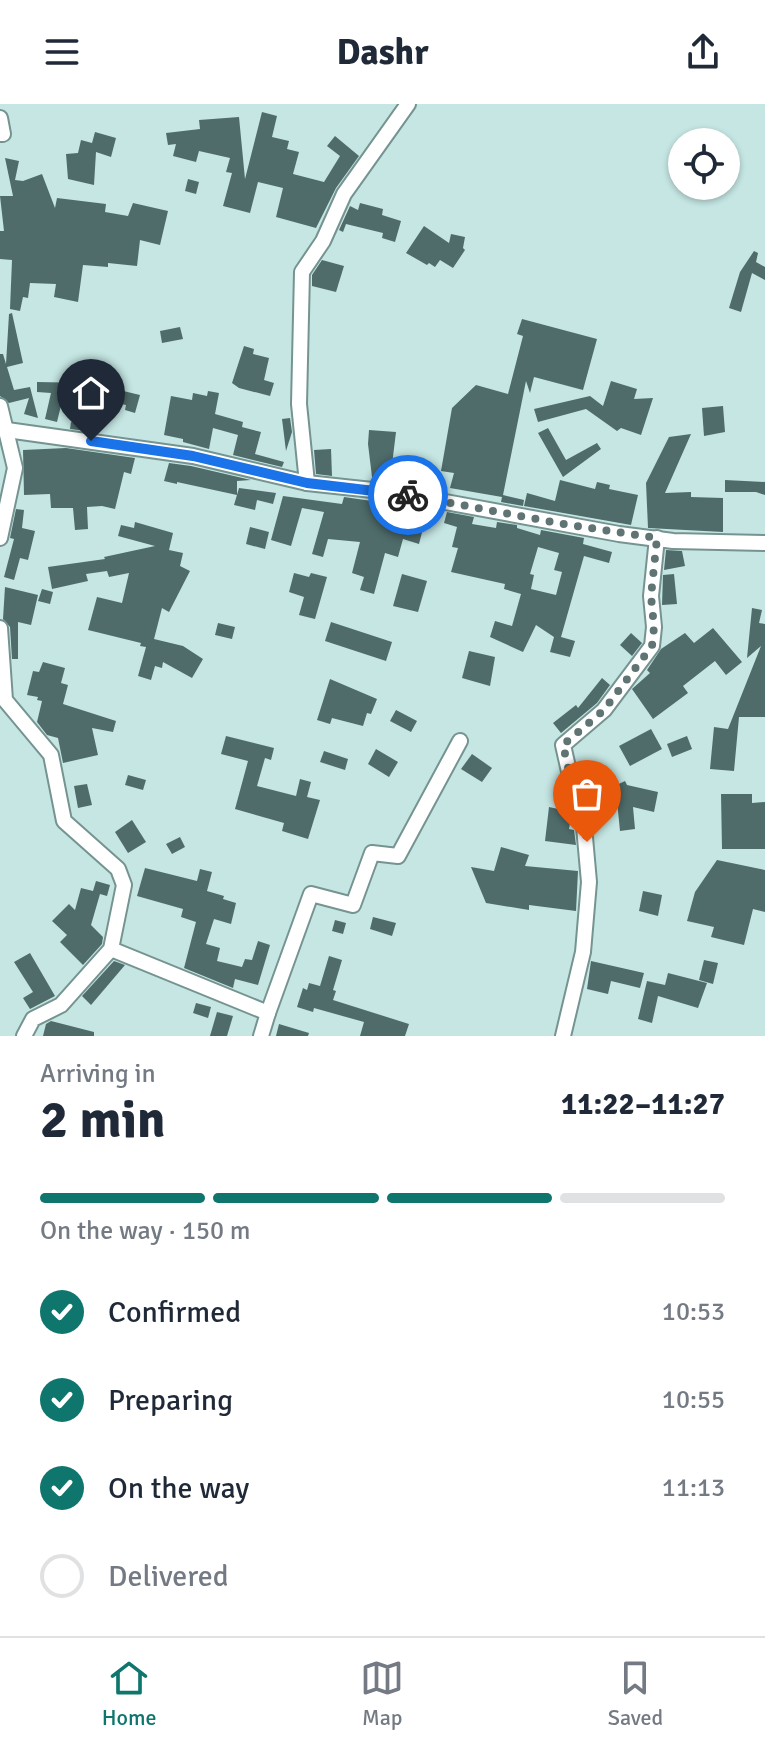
<!DOCTYPE html>
<meta charset="utf-8">
<style>
body{margin:0;font-family:Signika,sans-serif;background:#f6f6f7;color:#1f2937;height:100vh;display:flex;flex-direction:column;font-size:30px;white-space:nowrap}
*{box-sizing:border-box;margin:0}
p{font-size:26px;color:#747a83}
.icon{flex:none;width:44px;height:44px;fill:none;stroke:currentColor;stroke-width:2;stroke-linecap:round;stroke-linejoin:round}
.map{position:relative;height:932px;overflow:hidden}
.side{display:flex;flex-direction:column;background:#fff;flex:1}
.side>*{flex:none}
.buttons{position:absolute;left:668px;top:24px;display:grid;gap:16px}
.buttons a{display:grid;place-items:center;width:72px;height:72px;border-radius:50%;background:#fff;box-shadow:0 2px 6px #0004;font-size:40px}
.pin{position:absolute;display:grid;place-items:center;width:68px;height:68px;color:#fff;margin:-82px -34px;border-radius:50% 50% 50% 0;rotate:-45deg;box-shadow:0 0 8px #0007}
.pin .icon{rotate:45deg}
.courier{position:absolute;display:grid;place-items:center;width:80px;height:80px;margin:-40px;border:6px solid #1a73e8;border-radius:50%;background:#fff;color:#222;box-shadow:0 2px 10px #0007}
.head em{font-style:normal;font-weight:800}
.head div{display:flex;flex-direction:column-reverse}
.head{display:flex;align-items:center;justify-content:space-between;height:136px;padding:0 40px}
h1{font-size:52px;font-weight:800;line-height:60px}
.bar{display:grid;grid-template-columns:repeat(4,1fr);gap:12px 8px;align-content:center;height:96px;padding:0 40px}
.bar i{height:10px;border-radius:6px;background:#e0e1e3}
.bar .selected{background:#0f766e}
.bar p{grid-column:span 4}
ol{padding:0 40px;list-style:none}
li{display:flex;align-items:center;gap:24px;height:88px}
li p{margin-inline-start:auto}
li .icon{padding:8px;border-radius:50%;background:#0f766e;color:#fff;stroke-width:4}
li:last-child{color:#747a83}
li i{width:44px;height:44px;border:4px solid #e0e1e3;border-radius:50%}
header{display:flex;justify-content:space-between;align-items:center;height:104px;padding:0 40px;background:#fff;font-size:36px;font-weight:800}
.menu{display:flex;justify-content:space-around;align-items:center;height:112px;border-top:2px solid #e0e1e3;background:#fff;font-size:22px;color:#747a83}
.menu a{display:grid;justify-items:center;gap:4px}
.menu .selected{color:#0f766e}
.map>svg:first-child{display:block}
.building{fill:#4f6c6a;fill-rule:evenodd}
.lines{fill:none;stroke-linecap:round;stroke-linejoin:round}
.minor-casing{stroke:#759491;stroke-width:18}
.minor{stroke:#fff;stroke-width:14}
.done{stroke:#607473;stroke-width:8;stroke-dasharray:0 14.4}
.route{stroke:#1a73e8;stroke-width:10}
</style>
<header><svg class="icon" aria-label="menu" viewBox="0 0 24 24"><path d="M4 6h16M4 12h16M4 18h16"/></svg>Dashr<svg class="icon" aria-label="share" viewBox="0 0 24 24"><path d="M12 15V3M7 8l5-5 5 5M5 13v7h14v-7"/></svg></header>
<div class="map">
<svg width="765" height="932" viewBox="0 0 765 932">
<rect width="100%" height="100%" fill="#c5e6e3"/>
<g class="building">
<path d="M262,8l15,4 -5,21 17,4 -2,8 12,3 -6,22 31,8 16,-26 -13,-10 8,-10 24,20 -23,32 -20,40 -40,-11 7,-29 -25,-6 -8,31 -27,-7 9,-33 -6,-1 4,-14 -31,-7 -3,11 -23,-6 3,-12 -8,1 -2,-12 34,-4 -1,-9 40,-3 6,62z"/>
<path d="M95,28l21,6 -5,19 -15,-5 -2,33 -26,-6 -2,-25 12,-1 3,-13 11,3z"/>
<path d="M5,54l14,3 -4,19 8,1 19,-7 13,34 2,-10 49,6 -1,8 23,4 5,-13 35,8 -8,34 -20,-5 -3,26 -29,-3v4l-25,-2 -5,37 -24,-5 2,-13 -26,-1 -2,15 -5,-1 -3,14 -10,-2 2,-49 -12,-1v-28h4l-4,-35h13z"/>
<path d="M188,75l11,3 -3,12 -11,-3z"/>
<path d="M360,99l23,6 -1,6 19,6 -6,21 -13,-4 1,-5 -37,-9 -3,8 -4,-2 11,-24 8,4z"/>
<path d="M424,122l25,17 2,-9 14,3 -2,11 2,2 -12,18 -13,-8 -5,7 -6,-4 -2,2 -21,-12z"/>
<path d="M754,147l4,2 -2,9 9,5v13l-13,-7 -11,39 -12,-4 11,-36z"/>
<path d="M322,156l22,6 -8,26 -24,-6v-11z"/>
<path d="M12,209l11,50 -16,4 7,23 16,-3 8,31 -14,-4 5,-16 -20,5 -9,-7v-42h3l3,10 3,-50z"/>
<path d="M522,215l75,20 -14,51 -49,-13 -4,16 -4,-12 -23,114 21,5 -1,6 -22,-4 1,-5 -52,-9 4,-15 -13,-2 11,-63 24,-23 32,9 15,-58 -6,-2z"/>
<path d="M180,223l3,12 -21,4 -2,-12z"/>
<path d="M244,242l10,3 -1,5 16,4 -5,22 10,3 -4,13 -31,-8 -7,-5z"/>
<path d="M611,277l26,8 -3,10 19,-1 -12,37 -20,-7 -4,3 -31,-22 -48,13 -4,-13 56,-13 13,10z"/>
<path d="M37,278l53,1 50,12 -5,18 -10,-3 1,-5 -22,-4 -5,23 -11,-2 6,-23 -7,-2v-2l-23,-2 -7,29 -12,-3 6,-26 -14,-1z"/>
<path d="M208,287l11,2 -4,21 28,8 -1,5 19,5 -6,22 29,8 -2,5 -49,-12 5,-20 -25,-7 -4,21 -26,-7v-3l-19,-4 7,-39 21,4 1,-7 14,3z"/>
<path d="M723,302l2,26 -21,4 -2,-28z"/>
<path d="M290,314l2,14 -6,19 -4,-32z"/>
<path d="M71,318l25,4 -1,6 -25,-3z"/>
<path d="M548,324l18,32 31,-17 4,6 -38,28 -25,-44z"/>
<path d="M369,326l27,2 -4,33 19,2 -2,15 -37,-5 -4,-33z"/>
<path d="M691,330l-26,59 26,-1v5l32,1v34l-75,-4 -2,-45 23,-46z"/>
<path d="M66,344l69,10 -4,16 -7,-2 -9,37 -13,-3 -15,1 1,22 -13,1 -2,-22h-22l-1,-14 -26,1 -1,-45z"/>
<path d="M331,345l1,27 -16,-2 -2,-24z"/>
<path d="M169,359l22,3 60,14 -14,1v14l-60,-13v2l-13,-3z"/>
<path d="M560,376l35,9 2,-7 13,3 -1,4 29,6 -7,30 -107,-19 3,-13 28,8z"/>
<path d="M725,376l40,2v13l-9,-3h-31z"/>
<path d="M239,384l37,5 -3,11 -16,-4 -2,10 -21,-5z"/>
<path d="M283,392l59,8 2,-7 84,12 -9,35 -16,-5 -5,18 -13,-4 -11,41 -14,-4 4,-13 -12,-4 8,-31 -32,-3 -5,18 -11,-3 12,-42 -22,-4 -11,38 -20,-6z"/>
<path d="M16,405l8,1 -2,18 13,3 -7,29 -8,-2 -6,22 -10,-3 10,-38 -4,-1z"/>
<path d="M447,408l27,5 -2,7 24,4 1,-6 20,3v3l23,7 1,-5 43,8 -1,6 29,8 -3,11 -25,-7 -23,81 14,4 -5,16 -20,-5 4,-15 -18,-12 -13,27 -33,-15 5,-16 17,5 9,-32 -17,-5 1,-5 -54,-12 7,-24 -6,-1 5,-20 -13,-4zM538,443l21,6 -5,17 8,2 -6,23 -25,-6 3,-14 -4,-1z"/>
<path d="M135,418l38,11 -4,17 14,3 -3,13 10,5 -21,41 -7,-4 -8,31 29,7 20,13 -11,19 -29,-16 -1,6 -7,-2 -4,14 -13,-4 8,-29 -6,-1 1,-3 -53,-13 9,-33 25,6 7,-30 -20,4 -2,-6 -21,3 2,7 -36,8 -4,-22 57,-8 -1,-2 51,-11 -37,-10 3,-11 13,3z"/>
<path d="M250,423l19,5 -4,17 -19,-5z"/>
<path d="M666,446l16,1 3,15 -21,4z"/>
<path d="M294,469l15,4 2,-4 16,4 -12,42 -16,-4 5,-18 -15,-5z"/>
<path d="M402,470l25,7 -9,31 -25,-6z"/>
<path d="M674,470l3,30 -15,1 1,-30z"/>
<path d="M5,483l33,8 -7,30 -13,-3v37h-6l-2,-32 -7,-8z"/>
<path d="M42,485l11,3 -3,12 -12,-3z"/>
<path d="M752,504l10,2 -3,13 6,1v93h-26l-5,54 -24,-2 4,-42 14,2 33,-83 -14,12z"/>
<path d="M331,518l61,20 -6,19 -61,-20z"/>
<path d="M218,519l17,4 -3,12 -17,-4z"/>
<path d="M713,524l29,34 -16,13 -11,-14 -32,25 5,7 -35,26 -21,-30 18,-16 -3,-3 14,-21 24,-16 9,10z"/>
<path d="M631,529l11,10 -10,13 -12,-11z"/>
<path d="M469,547l26,6 -5,29 -28,-8z"/>
<path d="M43,558l22,6 -4,15 7,2 -5,19 53,17 -3,11 -21,-4 6,27 -35,8 -5,-25 -11,-3 -10,-13 5,-21 -5,-1 1,-3 -11,-2 6,-24 6,1z"/>
<path d="M602,574l8,7 -13,18 -36,30 -8,-10 23,-18 2,3z"/>
<path d="M330,575l47,20 -6,15 -4,-1 -4,13 -31,-8 -2,6 -13,-4z"/>
<path d="M396,606l21,11 -6,11 -21,-11z"/>
<path d="M651,625l11,20 -32,17 -11,-20z"/>
<path d="M226,632l48,12 -3,12 -6,-2 -8,28 39,10 4,-17 11,3 -4,15 13,3 -12,39 -26,-8 2,-8 -49,-14 13,-48 -27,-7z"/>
<path d="M687,632l5,13 -20,8 -5,-13z"/>
<path d="M376,645l22,13 -9,15 -21,-13z"/>
<path d="M324,647l24,8 -3,11 -25,-8z"/>
<path d="M472,650l20,14 -10,14 -21,-13z"/>
<path d="M128,671l18,5 -3,10 -18,-5z"/>
<path d="M625,677l2,4 31,7 -4,20 -21,-5 2,22 -15,2 -3,-30 -7,3 -6,-13z"/>
<path d="M87,680l5,21 -14,3 -4,-22z"/>
<path d="M721,690h31v9l13,-1v47h-43z"/>
<path d="M549,703l23,5 -3,17 5,1 2,15 -31,-4z"/>
<path d="M132,716l14,22 -18,11 -13,-21z"/>
<path d="M180,733l5,10 -13,7 -6,-10z"/>
<path d="M501,743l28,8 -4,11 53,5 -2,40 -47,-6v5l-43,-7 -15,-36 23,4z"/>
<path d="M717,756l48,10v42l-12,-3 -9,36 -33,-8 3,-10 -27,-6 8,-29z"/>
<path d="M145,764l52,13 3,-12 12,3 -5,19 17,5 -1,3 13,4 -5,21 -17,-5 -8,25 14,4 -3,13 25,6 3,-8 7,1 6,-19 12,4 -12,40 -23,-6 -2,9 -49,-20 12,-46 -15,-5 2,-8 -46,-13z"/>
<path d="M96,777l14,4 -3,11 -7,-2 -9,31 12,12 -1,7 -19,21 -23,-23 7,-7 -15,-14 17,-17 6,6 6,-22 12,3z"/>
<path d="M643,787l19,4 -4,21 -19,-5z"/>
<path d="M373,813l23,6 -4,13 -22,-7z"/>
<path d="M335,816l11,3 -3,11 -11,-3z"/>
<path d="M30,849l25,43 -25,13 -7,-11 10,-6 -19,-30z"/>
<path d="M329,852l13,4 -9,30 3,1 -3,9 76,24 -4,12h-45l4,-14 -50,-14 -1,4 -16,-5 6,-19 4,2 2,-7 11,3z"/>
<path d="M704,856l14,3 -5,21 -14,-4z"/>
<path d="M114,857l11,4 -34,40 -9,-9z"/>
<path d="M591,857l53,12 -4,15 -29,-7 -3,13 -21,-5z"/>
<path d="M668,869l39,10 -9,25 -40,-12 -6,27 -14,-4 9,-38 18,4z"/>
<path d="M196,899l15,4 -3,11 -15,-5z"/>
<path d="M217,908l16,4 -6,20h-17z"/>
<path d="M51,917l43,11v4h-51l3,-12z"/>
<path d="M279,920l30,9 -1,3h-32z"/>
</g>
<g class="lines">
<defs>
<g id="minor">
<path d="M0,14l3,16h-3"/>
<path d="M0,302l15,62 -15,70"/>
<path d="M7,326l186,26 114,27 84,9 228,42 54,7 92,2"/>
<path d="M307,379l-8,-79 3,-132 21,-31 21,-47 64,-90"/>
<path d="M0,524l5,72 46,55 13,66 54,48 6,16 -13,64 -50,56 -28,14 -9,17"/>
<path d="M111,845l157,64 -7,23"/>
<path d="M268,909l43,-119 42,11 19,-52 26,3 62,-115"/>
<path d="M563,932l20,-84 6,-70 -8,-89 -11,-17 -7,-31 41,-35 48,-64 2,-19 -3,-31 6,-58"/>
</g>
</defs>
<use href="#minor" class="minor-casing"/>
<use href="#minor" class="minor"/>
</g>
<g class="lines">
<path class="done" d="M408,391l155,29 94,14 -6,58 3,31 -2,19 -48,64 -41,35 7,31 11,17 6,49"/>
<path class="route" d="M91,337l102,15 114,27 101,12"/>
</g>
</svg>
<div class="buttons">
<a><svg class="icon" aria-label="locate" viewBox="0 0 24 24"><circle cx="12" cy="12" r="6"/><path d="M12 2v4M12 18v4M2 12h4M18 12h4"/></svg></a>
</div>
<div class="pin" style="left:587px;top:738px;background:#ea580c"><svg class="icon" aria-label="bag" viewBox="0 0 24 24"><path d="M5 8h14l-1 12H6zM9 8a3 3 0 0 1 6 0"/></svg></div>
<div class="pin" style="left:91px;top:337px;background:#1f2937"><svg class="icon" aria-label="home" viewBox="0 0 24 24"><path d="M3 11l9-7 9 7M6 9v11h12V9"/></svg></div>
<div class="courier" style="left:408px;top:391px"><svg class="icon" aria-label="bike" viewBox="0 0 24 24"><circle cx="6" cy="16" r="4"/><circle cx="18" cy="16" r="4"/><path d="M6 16l4-8h5l3 8M10 8l3 8H6M13 5h3"/></svg></div>
</div>
<section class="side">
<div class="head"><div><h1>2 min</h1><p>Arriving in</p></div><em>11:22–11:27</em></div>
<div class="bar"><i class="selected"></i><i class="selected"></i><i class="selected"></i><i></i><p>On the way · 150 m</p></div>
<ol>
<li><svg class="icon" aria-label="check" viewBox="0 0 24 24"><path d="M5 12l5 5 9-10"/></svg>Confirmed<p>10:53</p></li>
<li><svg class="icon" aria-label="check" viewBox="0 0 24 24"><path d="M5 12l5 5 9-10"/></svg>Preparing<p>10:55</p></li>
<li><svg class="icon" aria-label="check" viewBox="0 0 24 24"><path d="M5 12l5 5 9-10"/></svg>On the way<p>11:13</p></li>
<li><i></i>Delivered</li>
</ol>
</section>
<nav class="menu">
<a class="selected"><svg class="icon" aria-label="home" viewBox="0 0 24 24"><path d="M3 11l9-7 9 7M6 9v11h12V9"/></svg>Home</a>
<a><svg class="icon" aria-label="map" viewBox="0 0 24 24"><path d="M3 6l6-2 6 2 6-2v14l-6 2-6-2-6 2zM9 4v14M15 6v14"/></svg>Map</a>
<a><svg class="icon" aria-label="saved" viewBox="0 0 24 24"><path d="M7 4h10v16l-5-4-5 4z"/></svg>Saved</a>
</nav>
